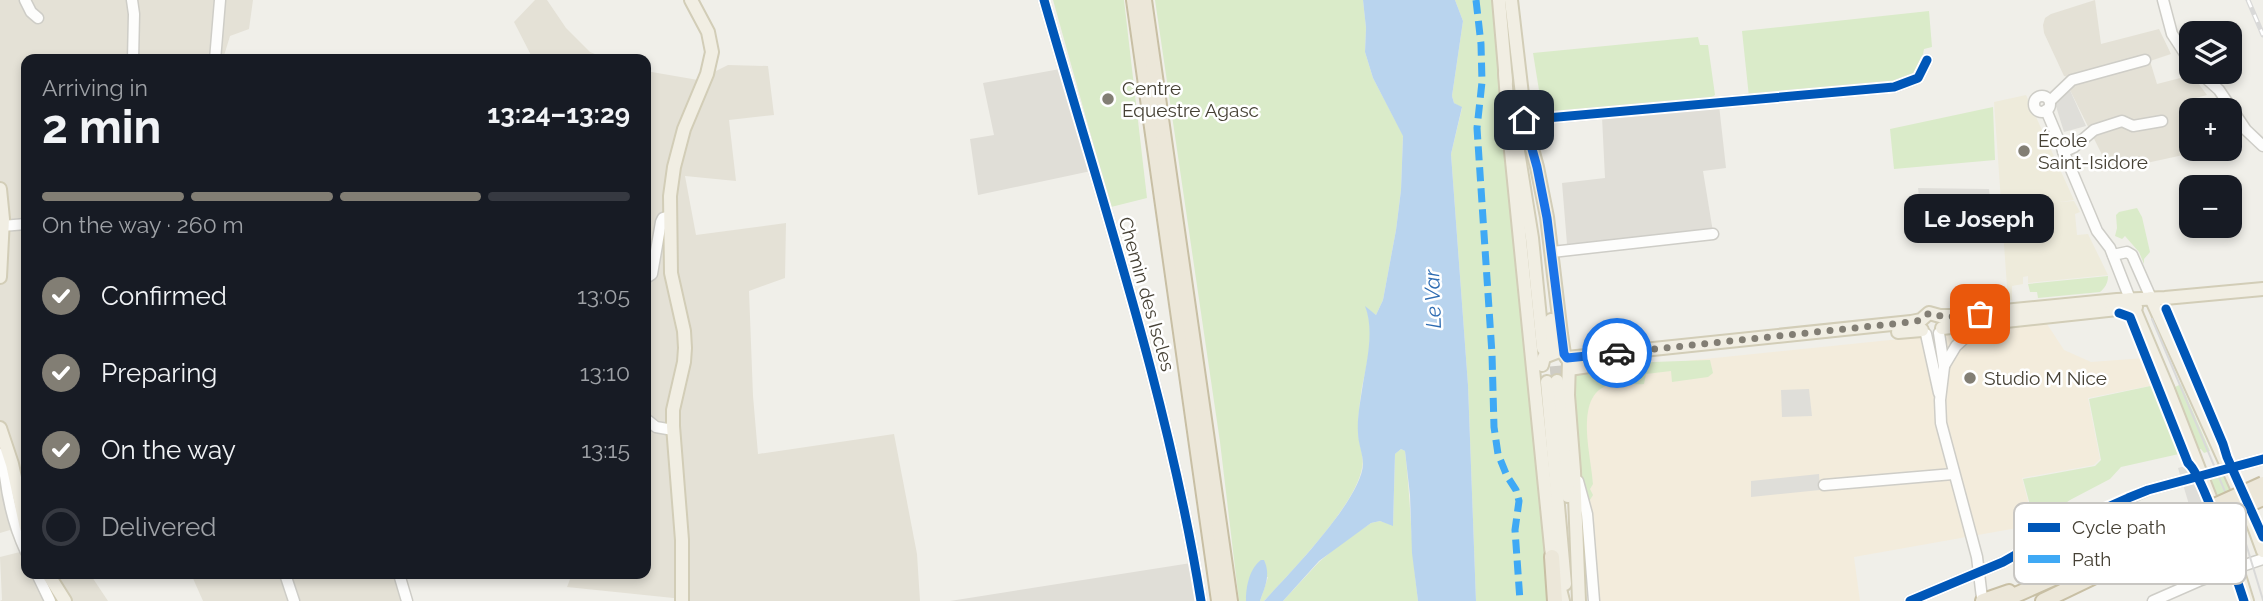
<!DOCTYPE html>
<meta charset="utf-8">
<style>
body{margin:0;font-family:Raleway,sans-serif;background:#242831;color:#f1f3f6;height:100vh;display:flex;flex-direction:column;font-size:26px;white-space:nowrap}
*{box-sizing:border-box;margin:0}
p{font-size:23px;color:#9ea1a6}
.icon{flex:none;width:38px;height:38px;fill:none;stroke:currentColor;stroke-width:2;stroke-linecap:round;stroke-linejoin:round}
.map{position:relative;flex:1;overflow:hidden}
.details{position:absolute;left:21px;top:54px;width:630px;height:525px;display:flex;flex-direction:column;background:#171b24;border-radius:14px;box-shadow:0 4px 10px #0003}
.details>*{flex:none}
.controls{position:absolute;left:2179px;top:21px;display:grid;gap:14px}
.controls a{display:grid;place-items:center;width:63px;height:63px;border-radius:14px;background:#171b24;box-shadow:0 4px 10px #0003;font-size:35px}
.pin{position:absolute;display:grid;place-items:center;width:60px;height:60px;color:#fff;margin:-30px;border-radius:14px;box-shadow:0 4px 10px #0006}
.courier{position:absolute;display:grid;place-items:center;width:70px;height:70px;margin:-35px;border:5px solid #1a73e8;border-radius:50%;background:#fff;color:#222;box-shadow:0 2px 9px #0007}
.bubble{position:absolute;height:49px;border-radius:14px;background:#171b24;box-shadow:0 4px 10px #0003;font-size:23px;font-weight:700;line-height:49px;text-align:center}
.summary em{font-style:normal;font-weight:700}
.summary div{display:flex;flex-direction:column-reverse}
.summary{display:flex;align-items:center;justify-content:space-between;height:119px;padding:0 21px}
h1{font-size:46px;font-weight:700;line-height:52px}
.bar{display:grid;grid-template-columns:repeat(4,1fr);gap:10px 7px;align-content:center;height:84px;padding:0 21px}
.bar i{height:9px;border-radius:5px;background:#363941}
.bar .current{background:#827e74}
.bar p{grid-column:span 4}
ol{padding:0 21px;list-style:none}
li{display:flex;align-items:center;gap:21px;height:77px}
li p{margin-inline-start:auto}
li .icon{padding:7px;border-radius:50%;background:#827e74;color:#fff;stroke-width:4}
li:last-child{color:#9ea1a6}
li i{width:38px;height:38px;border:4px solid #363941;border-radius:50%}
.map>svg:first-child{display:block}
.residential{fill:#e4e1d6}
.commercial{fill:#f3ecdc}
.industrial{fill:#e0ded7}
.education{fill:#eeebdb}
.green{fill:#daebc9}
.parking{fill:#dfded9}
.water{fill:#b9d4ee}
.lines{fill:none;stroke-linecap:round;stroke-linejoin:round}
.major-tunnel{stroke:#ceccc5;stroke-width:12;stroke-dasharray:12 6;stroke-linecap:butt}
.minor-casing{stroke:#cecdc7;stroke-width:13}
.major-casing{stroke:#d2cdb7;stroke-width:16}
.highway-casing{stroke:#c8bfa4;stroke-width:18}
.minor{stroke:#fdfdfc;stroke-width:10}
.major{stroke:#f1eee3;stroke-width:12}
.highway{stroke:#ece7d9;stroke-width:14}
.tram{stroke:#d9d9d8;stroke-width:2}
.rail-casing{stroke:#d9d9d8;stroke-width:5}
.rail{stroke:#fff;stroke-width:2.5;stroke-dasharray:8;stroke-linecap:butt}
.minor-bridge-casing{stroke:#cecdc7;stroke-width:13;stroke-linecap:butt}
.highway-bridge-casing{stroke:#c8bfa4;stroke-width:18;stroke-linecap:butt}
.minor-bridge{stroke:#fdfdfc;stroke-width:10}
.highway-bridge{stroke:#ece7d9;stroke-width:14}
.quiet{stroke:#3fa9f5;stroke-width:7;stroke-dasharray:14 7;stroke-linecap:butt}
.cycleway-casing{stroke:#fff;stroke-width:13}
.cycleway{stroke:#0057b8;stroke-width:9}
.done{stroke:#827e74;stroke-width:7;stroke-dasharray:0 12.6}
.route{stroke:#1a73e8;stroke-width:9}
.poi-dot{fill:#827e74;stroke:#fff;stroke-width:2.5}
.labels{text-anchor:middle;stroke-width:5;stroke-linejoin:round;paint-order:stroke}
.poi-label{font-size:19px;fill:#464135;stroke:#fff;text-anchor:start}
.street-label{font-size:19px;fill:#464135;stroke:#fff}
.water-label{font-size:21px;font-style:italic;fill:#2e6cb2;stroke:#fff}
.key{fill:#fff;stroke:#c8c6c2;stroke-width:2}
.key-label{font-size:19px;fill:#464135}
</style>
<div class="map">
<svg width="2263" height="601" viewBox="0 0 2263 601">
<rect width="100%" height="100%" fill="#f0efe9"/>
<g class="residential">
<path d="M0,0h253l-4,29 -19,7 -7,23 -197,1v514h64l18,27h-108l2,-1 -2,-43 20,-5 -10,-22 -10,3z"/>
<path d="M535,0h12l19,28 24,24 17,7h-74l-19,-37z"/>
<path d="M2095,0l6,44 58,-15 12,25 -21,7 7,23 35,-9 15,20 -15,4 3,11h-4v39l15,1 -96,21 -41,-83 -1,-11 -4,-1 -20,-43 -1,-8 2,-7 6,-4z"/>
<path d="M728,65l40,1 6,49 -45,5 7,61 -51,-5 11,59 90,-12 -1,55 -36,13 4,105 5,58 136,-20 23,120 3,47h-236l-1,-2 -116,-12 5,-13h74v-503l52,9z"/>
<path d="M191,574h209l12,25 -3,2h-206z"/>
</g>
<path class="commercial" d="M2047,324l17,26 27,12 54,-4 9,27 -66,13 12,61 -6,6 -72,13 12,47 -180,32 6,44h-260l-29,-226 124,-15z"/>
<g class="industrial">
<path d="M1060,69l31,102 -113,24 -8,-56 24,-4 -11,-52z"/>
<path d="M1719,105l7,63 -23,3 10,61 -146,12 -5,-61 43,-5 -3,-61z"/>
<path d="M1191,563l5,38h-246z"/>
</g>
<path class="education" d="M2026,95l48,105 -15,2 15,-1 6,11 -5,2 2,21 11,-1 20,41 -80,8v-7l-5,1v7l-11,2v14l-4,1 -14,-199z"/>
<g class="green">
<path d="M1053,0h71l23,198 -36,9z"/>
<path d="M1155,0h208l3,28 -1,24 8,26 30,57 -2,55 -5,40 -13,70 -7,15 -10,-7c9,22 1,56 -4,79 -2,14 -4,30 -4,43 0,13 7,26 4,38 -6,37 -71,104 -98,133h-4l8,-24 -19,2 -3,22h-7l-19,-159z"/>
<path d="M1455,0h38l56,601h-73l-8,-216 -17,-231 11,-46 -8,-5 -2,-7 11,-75z"/>
<path d="M1929,11l3,36 -8,2 -3,16 -7,10 -23,10 -142,12 -7,-66z"/>
<path d="M1698,37l2,8h8l7,50 -6,4 -166,16 -10,-62z"/>
<path d="M1993,107l2,53 -101,9 -4,-40z"/>
<path d="M2137,208l5,9 8,35 -6,7v5l-5,-12 -14,-16 -3,3 -7,-3 2,-8 -1,-13 3,-3z"/>
<path d="M2108,276c0,7 -3,12 -8,16l-62,6 -1,-6h-7l-2,-8z"/>
<path d="M1710,360l3,13 -5,4 -36,5 -1,-11 -25,3 -2,10c-12,1 -20,-2 -30,0 -43,6 -22,72 -21,100l-3,5 3,6 -5,8 -10,-35 -8,-87 6,-8 77,-11z"/>
<path d="M2181,384l29,67 -6,2 -3,-4 -3,1 -23,-63z"/>
<path d="M2155,385l27,64 -3,5 -58,13 -11,12 -40,21 -35,24 -12,-45 72,-13 6,-6 -12,-61z"/>
<path d="M1401,449l4,2c6,50 6,100 13,150h-135l36,-39 20,-17 32,-22 9,-2 13,4 2,-71z"/>
<path d="M2224,471l20,44 3,14 -18,7 -24,-59z"/>
</g>
<g class="parking">
<path d="M2069,88l17,38 -22,6 -10,-32z"/>
<path d="M1918,188l71,1 5,48 -33,2 -3,-27 -37,2z"/>
<path d="M1809,389l3,27 -30,1 -1,-27z"/>
<path d="M2189,465l34,101 -37,15 -3,-6 12,-11 5,-23 -22,-73z"/>
<path d="M1819,474l1,16 -69,7v-16z"/>
</g>
<g class="water">
<path d="M1363,0h92l8,21 -11,75 2,7 8,4 -11,47 17,231 8,216h-58l-6,-48 -2,-58 -5,-44 -4,-2 -6,5 -2,72 -13,-5 -9,2 -52,38 -36,40h-19c25,-27 98,-102 99,-137 0,-10 -5,-21 -5,-31 -1,-14 2,-30 4,-43 4,-27 13,-58 3,-84l11,9 7,-15 13,-70 5,-40 2,-54 -30,-58 -8,-26 1,-24z"/>
<path d="M1261,560h3c7,15 1,27 -4,41h-14c0,-14 3,-32 15,-41z"/>
</g>
<g class="lines">
<path class="major-tunnel" d="M1554,348l3,33"/>
<defs>
<g id="minor">
<path d="M25,0l6,12 7,6"/>
<path d="M132,0l2,14 -1,46"/>
<path d="M1044,0c57,199 124,396 157,601"/>
<path d="M2163,0l9,34 19,29"/>
<path d="M215,60l5,-60"/>
<path d="M2199,72l20,18 27,40 17,16"/>
<circle cx="2042" cy="104" r="8"/>
<path d="M2050,101l22,-21 73,-20"/>
<path d="M2046,110l51,121 13,17 20,51"/>
<path d="M1524,120l370,-33 24,-9 9,-18"/>
<path d="M2063,152l11,-5 20,-17 28,-9 11,5 29,-5"/>
<path d="M2,226l24,-2"/>
<path d="M1552,252l161,-18"/>
<path d="M2113,255l14,-3 5,3 19,43"/>
<path d="M646,278l6,-4 9,-52 2,-4 7,-2"/>
<path d="M1939,333l5,34 -4,33 1,23 36,134 5,41"/>
<path d="M1926,334l13,59"/>
<path d="M1944,366l12,-20 23,-21"/>
<path d="M646,419l10,8 17,3"/>
<path d="M7,448l-4,6c2,33 9,68 23,98"/>
<path d="M1578,481l9,33 7,87"/>
<path d="M1824,485l129,-11"/>
<path d="M37,574l13,27"/>
<path d="M285,574l9,27"/>
<path d="M399,574l8,27"/>
<path d="M1910,601l93,-39 69,-39"/>
<path d="M2153,601l48,-21 62,-21"/>
</g>
<g id="major">
<path d="M1499,0l7,81"/>
<path d="M1511,0l15,129"/>
<path d="M1505,73l5,68 42,416 11,44"/>
<path d="M1524,120l13,47 10,50 14,117 3,20 5,7 -1,34 6,76 5,130"/>
<path d="M1518,151l14,87 11,110"/>
<path d="M0,189l3,30 -3,58"/>
<path d="M2151,298l101,223 11,30"/>
<path d="M2130,299l37,88 67,172 13,42"/>
<path d="M1551,320l3,28"/>
<path d="M1942,328l194,-21"/>
<path d="M1898,332l24,-2"/>
<path d="M1567,358l344,-36 10,-2 8,-7 11,3h13l164,-16 48,-2 98,-9"/>
<path d="M1542,365l2,-8 13,-5"/>
<path d="M1569,369l60,-9"/>
<path d="M1557,381l11,115"/>
<path d="M1547,382l18,202"/>
<path d="M0,428l12,36 14,64"/>
<path d="M48,574l17,27"/>
<path d="M682,601v-61l-9,-114v-16l11,-48 1,-14 -1,-17 -13,-58 -1,-77 4,-29 10,-38 23,-55 5,-22 -4,-20 -17,-32"/>
</g>
<g id="highway">
<path d="M1134,0l85,601"/>
<path d="M1144,0l86,601"/>
<path d="M1552,557l3,44"/>
<path d="M1983,601l26,-9"/>
<path d="M2002,601l164,-73"/>
<path d="M2043,601l129,-62"/>
</g>
</defs>
<use href="#minor" class="minor-casing"/>
<use href="#major" class="major-casing"/>
<use href="#highway" class="highway-casing"/>
<use href="#minor" class="minor"/>
<use href="#major" class="major"/>
<use href="#highway" class="highway"/>
<path class="tram" d="M2152,319l91,215 20,66"/>
<defs>
<path id="rail" d="M2248,0l15,35"/>
</defs>
<use href="#rail" class="rail-casing"/>
<use href="#rail" class="rail"/>
<defs>
<path id="minor-bridge" d="M2072,523l76,-33 115,-31"/>
<g id="highway-bridge">
<path d="M2166,528l97,-44"/>
<path d="M2172,539l91,-41"/>
</g>
</defs>
<use href="#minor-bridge" class="minor-bridge-casing"/>
<use href="#highway-bridge" class="highway-bridge-casing"/>
<use href="#minor-bridge" class="minor-bridge"/>
<use href="#highway-bridge" class="highway-bridge"/>
<path class="quiet" d="M1476,0l5,44 1,38 -5,46 15,226 2,73 4,27 9,22 9,14 3,11 -4,29 5,71"/>
<defs>
<g id="cycleway">
<path d="M1044,0c57,199 124,396 157,601"/>
<path d="M1524,120l370,-33 24,-9 9,-18"/>
<path d="M2166,309l57,135 4,13 36,80"/>
<path d="M2119,313l11,4 58,146c14,10 49,116 56,138"/>
<path d="M1910,601l93,-39 69,-39 56,-25 20,-8 115,-31"/>
</g>
</defs>
<use href="#cycleway" class="cycleway-casing"/>
<use href="#cycleway" class="cycleway"/>
</g>
<g class="lines">
<path class="done" d="M1617,353l294,-31 10,-2 8,-7 16,4 35,-3"/>
<path class="route" d="M1524,120l13,47 10,51 17,136 3,4 50,-5"/>
</g>
<g class="poi-dot">
<circle cx="1108" cy="99" r="7"/>
<circle cx="2024" cy="151" r="7"/>
<circle cx="1970" cy="378" r="7"/>
</g>
<g class="labels">
<g class="poi-label">
<text x="1122" y="95">Centre<tspan x="1122" dy="22">Equestre Agasc</tspan></text>
<text x="2038" y="147">École<tspan x="2038" dy="22">Saint-Isidore</tspan></text>
<text x="1984" y="385">Studio M Nice</text>
</g>
<g class="street-label">
<text transform="translate(1147 294) rotate(74)" y="7">Chemin des Iscles</text>
</g>
<g class="water-label">
<text transform="translate(1433 299) rotate(-92)" y="7">Le Var</text>
</g>
</g>
<rect x="2014" y="503" width="232" height="81" rx="10" class="key"/>
<rect x="2028" y="523" width="32" height="9" fill="#0057b8"/>
<rect x="2028" y="555" width="32" height="8" fill="#3fa9f5"/>
<g class="key-label">
<text x="2072" y="534">Cycle path</text>
<text x="2072" y="566">Path</text>
</g>
</svg>
<div class="controls">
<a><svg class="icon" aria-label="layers" viewBox="0 0 24 24"><path d="M12 4l9 5-9 5-9-5zM3 14l9 5 9-5"/></svg></a>
<a>+</a>
<a>−</a>
</div>
<div class="pin" style="left:1980px;top:314px;background:#ea580c"><svg class="icon" aria-label="bag" viewBox="0 0 24 24"><path d="M5 8h14l-1 12H6zM9 8a3 3 0 0 1 6 0"/></svg></div>
<div class="pin" style="left:1524px;top:120px;background:#1f2937"><svg class="icon" aria-label="home" viewBox="0 0 24 24"><path d="M3 11l9-7 9 7M6 9v11h12V9"/></svg></div>
<div class="courier" style="left:1617px;top:353px"><svg class="icon" aria-label="car" viewBox="0 0 24 24"><path d="M5 17H2v-5l4-1 3-4h7l3 4 3 1v5h-3M9 17h6M6 11h13"/><circle cx="7" cy="17" r="2"/><circle cx="17" cy="17" r="2"/></svg></div>
<div class="bubble" style="left:1904px;top:194px;width:150px">Le Joseph</div>
<section class="details">
<div class="summary"><div><h1>2 min</h1><p>Arriving in</p></div><em>13:24–13:29</em></div>
<div class="bar"><i class="current"></i><i class="current"></i><i class="current"></i><i></i><p>On the way · 260 m</p></div>
<ol>
<li><svg class="icon" aria-label="check" viewBox="0 0 24 24"><path d="M5 12l5 5 9-10"/></svg>Confirmed<p>13:05</p></li>
<li><svg class="icon" aria-label="check" viewBox="0 0 24 24"><path d="M5 12l5 5 9-10"/></svg>Preparing<p>13:10</p></li>
<li><svg class="icon" aria-label="check" viewBox="0 0 24 24"><path d="M5 12l5 5 9-10"/></svg>On the way<p>13:15</p></li>
<li><i></i>Delivered</li>
</ol>
</section>
</div>
